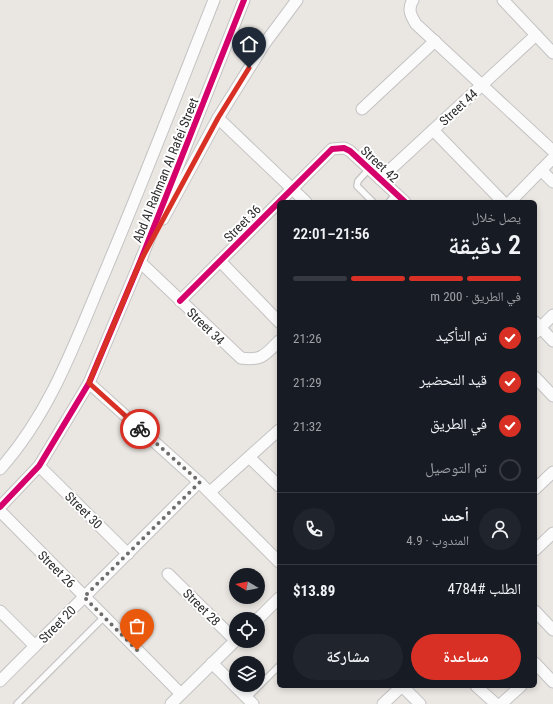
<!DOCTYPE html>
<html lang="ar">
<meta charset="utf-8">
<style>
body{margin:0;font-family:"Roboto Condensed","Noto Naskh Arabic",sans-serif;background:#20242c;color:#f1f3f6;direction:rtl;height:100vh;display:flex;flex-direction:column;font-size:15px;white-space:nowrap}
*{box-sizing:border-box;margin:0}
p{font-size:13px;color:#9ea1a6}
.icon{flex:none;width:22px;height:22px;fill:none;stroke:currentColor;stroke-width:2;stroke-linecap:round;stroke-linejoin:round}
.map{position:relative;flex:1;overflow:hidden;direction:ltr}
.drawer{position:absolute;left:277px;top:200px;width:260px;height:488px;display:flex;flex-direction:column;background:#171b24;border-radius:6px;box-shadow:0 2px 6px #0003;direction:rtl}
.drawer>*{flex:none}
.needle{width:26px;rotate:280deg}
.controls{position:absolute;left:229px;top:568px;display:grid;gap:8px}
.controls a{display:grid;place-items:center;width:36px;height:36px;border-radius:50%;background:#171b24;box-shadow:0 2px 6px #0003;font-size:20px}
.pin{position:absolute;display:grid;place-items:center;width:34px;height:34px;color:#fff;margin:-41px -17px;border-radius:50% 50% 50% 0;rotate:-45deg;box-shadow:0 0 4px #0007}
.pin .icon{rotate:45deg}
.courier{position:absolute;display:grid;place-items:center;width:40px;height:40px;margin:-20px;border:3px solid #d93025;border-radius:50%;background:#fff;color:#222;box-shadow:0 1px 5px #0007}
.overview em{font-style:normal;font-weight:600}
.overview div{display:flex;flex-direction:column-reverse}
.overview{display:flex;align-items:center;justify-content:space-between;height:68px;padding:0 16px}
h1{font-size:26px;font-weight:600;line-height:30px}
.bar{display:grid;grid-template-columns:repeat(4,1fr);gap:6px 4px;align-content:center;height:48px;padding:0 16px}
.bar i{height:5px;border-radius:3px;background:#363941}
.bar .active{background:#d93025}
.bar p{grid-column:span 4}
.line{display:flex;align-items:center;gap:10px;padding:0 16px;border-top:1px solid #363941}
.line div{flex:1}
.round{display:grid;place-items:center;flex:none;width:42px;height:42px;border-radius:21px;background:#20242c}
ol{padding:0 16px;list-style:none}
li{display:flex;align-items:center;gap:12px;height:44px}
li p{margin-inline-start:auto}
li .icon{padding:4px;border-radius:50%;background:#d93025;color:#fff;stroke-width:4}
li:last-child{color:#9ea1a6}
li i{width:22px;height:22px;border:2px solid #363941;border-radius:50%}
.button{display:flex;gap:8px;margin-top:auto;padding:8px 16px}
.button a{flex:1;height:46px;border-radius:24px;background:#d93025;color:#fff;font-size:16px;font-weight:600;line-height:46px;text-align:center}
.button a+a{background:#20242c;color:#f1f3f6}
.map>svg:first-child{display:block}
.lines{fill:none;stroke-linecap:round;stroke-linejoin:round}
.service-casing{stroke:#c4c3c3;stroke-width:8}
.minor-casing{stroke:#c4c3c3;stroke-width:13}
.service{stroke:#fcfbfb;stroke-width:5.5}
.minor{stroke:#fcfbfb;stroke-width:11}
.cycleway-casing{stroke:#fff;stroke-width:8}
.cycleway{stroke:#d6006c;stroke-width:6}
.done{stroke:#6e6d6c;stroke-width:4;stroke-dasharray:0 7.2}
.route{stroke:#d93025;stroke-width:5}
.labels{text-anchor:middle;stroke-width:4;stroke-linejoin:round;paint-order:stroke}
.street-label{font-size:13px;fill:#2c2c2c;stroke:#fff}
</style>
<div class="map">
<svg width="553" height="704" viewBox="0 0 553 704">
<rect width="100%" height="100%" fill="#eae6e2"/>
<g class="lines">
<defs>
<g id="service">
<path d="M369,169l-11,12 -1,5 16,16"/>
<path d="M389,202l7,-8"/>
<path d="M247,698l32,-32"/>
<path d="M17,704l87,-87"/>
</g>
<g id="minor">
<path d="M413,0c-6,9 -2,16 3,24l137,127"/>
<path d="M503,0l50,53"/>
<path d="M362,109l73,-68"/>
<path d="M218,118l88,84"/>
<path d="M433,130l70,72"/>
<path d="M541,170l12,12"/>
<path d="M380,179l156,-144"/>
<path d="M510,202l43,-44"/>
<path d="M163,219l55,-101 47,-75 32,-43"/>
<path d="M142,257l-2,5 101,96c21,3 24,-3 38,-17"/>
<path d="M220,261l59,61"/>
<path d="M180,301l152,-152 12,-1 6,3 55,51"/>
<path d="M535,322l18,19"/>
<path d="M535,333l18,-18"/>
<path d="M535,377l18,19"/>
<path d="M89,383l110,99 80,80"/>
<path d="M249,457l30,29"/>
<path d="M39,466l89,88"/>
<path d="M0,469c47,-52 72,-118 99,-183 40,-94 77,-190 115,-286"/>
<path d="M535,489l18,-17"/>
<path d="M210,492l69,-62"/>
<path d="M0,507l39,-41 50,-83 51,-121 104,-262"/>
<path d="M0,511l181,183"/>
<path d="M535,550l18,-17"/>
<path d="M168,574l68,67"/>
<path d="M0,611l35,35"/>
<path d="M535,611l18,19"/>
<path d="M258,619l21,-21"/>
<path d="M212,663l41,41"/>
<path d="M535,663l18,19"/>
<path d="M0,681l199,-199"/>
<path d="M402,686l18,18"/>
<path d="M476,686l20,18"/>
<path d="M171,704l65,-64"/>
<path d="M383,704l19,-18"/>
<path d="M501,704l20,-18"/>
</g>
</defs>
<use href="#service" class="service-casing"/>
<use href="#minor" class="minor-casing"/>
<use href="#service" class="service"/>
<use href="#minor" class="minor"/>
<defs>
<g id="cycleway">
<path d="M180,301l152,-152 12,-1 6,3 55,51"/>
<path d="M0,507l39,-41 50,-83 51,-121 104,-262"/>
</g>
</defs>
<use href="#cycleway" class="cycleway-casing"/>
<use href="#cycleway" class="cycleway"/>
</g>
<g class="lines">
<path class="done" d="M137,650l-53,-53 116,-115 -60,-53"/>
<path class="route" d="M140,429l-51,-46 51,-121 78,-144 31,-50"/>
</g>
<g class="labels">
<g class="street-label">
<text transform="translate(458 107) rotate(-43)" y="5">Street 44</text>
<text transform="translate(380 164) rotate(43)" y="5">Street 42</text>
<text transform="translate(165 170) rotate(-68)" y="5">Abd Al Rahman Al Rafei Street</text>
<text transform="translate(242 223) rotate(-45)" y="5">Street 36</text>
<text transform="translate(206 326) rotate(44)" y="5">Street 34</text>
<text transform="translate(84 510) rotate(45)" y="5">Street 30</text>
<text transform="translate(57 569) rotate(45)" y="5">Street 26</text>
<text transform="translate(202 607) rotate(45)" y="5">Street 28</text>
<text transform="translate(57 624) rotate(-45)" y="5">Street 20</text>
</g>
</g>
</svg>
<div class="controls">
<a><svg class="needle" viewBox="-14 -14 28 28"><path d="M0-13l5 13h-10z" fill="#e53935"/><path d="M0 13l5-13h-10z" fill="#9ea1a6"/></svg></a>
<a><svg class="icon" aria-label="locate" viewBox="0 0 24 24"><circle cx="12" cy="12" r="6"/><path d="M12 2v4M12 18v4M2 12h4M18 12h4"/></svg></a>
<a><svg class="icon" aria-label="layers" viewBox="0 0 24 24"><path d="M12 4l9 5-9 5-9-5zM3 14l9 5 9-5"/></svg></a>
</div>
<div class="pin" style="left:137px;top:650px;background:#ea580c"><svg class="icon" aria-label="bag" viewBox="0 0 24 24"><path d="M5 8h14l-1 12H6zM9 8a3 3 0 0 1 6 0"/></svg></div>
<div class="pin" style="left:249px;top:68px;background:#1f2937"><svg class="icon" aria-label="home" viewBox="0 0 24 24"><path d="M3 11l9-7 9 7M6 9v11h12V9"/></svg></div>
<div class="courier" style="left:140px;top:429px"><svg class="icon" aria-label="bike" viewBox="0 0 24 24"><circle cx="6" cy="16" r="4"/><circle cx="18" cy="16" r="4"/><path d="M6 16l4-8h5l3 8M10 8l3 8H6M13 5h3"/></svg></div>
<section class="drawer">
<div class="overview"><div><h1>2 دقيقة</h1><p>يصل خلال</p></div><em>21:56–22:01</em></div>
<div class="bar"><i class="active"></i><i class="active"></i><i class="active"></i><i></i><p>في الطريق · 200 m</p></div>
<ol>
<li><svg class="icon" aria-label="check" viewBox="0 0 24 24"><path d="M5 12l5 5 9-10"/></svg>تم التأكيد<p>21:26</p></li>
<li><svg class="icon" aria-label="check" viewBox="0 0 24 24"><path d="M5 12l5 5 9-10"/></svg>قيد التحضير<p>21:29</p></li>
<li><svg class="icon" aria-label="check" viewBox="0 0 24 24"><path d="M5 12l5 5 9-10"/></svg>في الطريق<p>21:32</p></li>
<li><i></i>تم التوصيل</li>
</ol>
<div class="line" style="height:72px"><a class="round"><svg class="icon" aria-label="person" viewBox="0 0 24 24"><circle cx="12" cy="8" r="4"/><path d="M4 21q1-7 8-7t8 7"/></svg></a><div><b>أحمد</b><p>المندوب · 4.9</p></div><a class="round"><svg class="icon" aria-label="phone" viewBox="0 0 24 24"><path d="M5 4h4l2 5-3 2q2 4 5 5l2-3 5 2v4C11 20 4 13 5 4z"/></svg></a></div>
<div class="line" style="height:52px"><div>الطلب #4784</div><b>$13.89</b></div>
<div class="button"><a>مساعدة</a><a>مشاركة</a></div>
</section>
</div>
